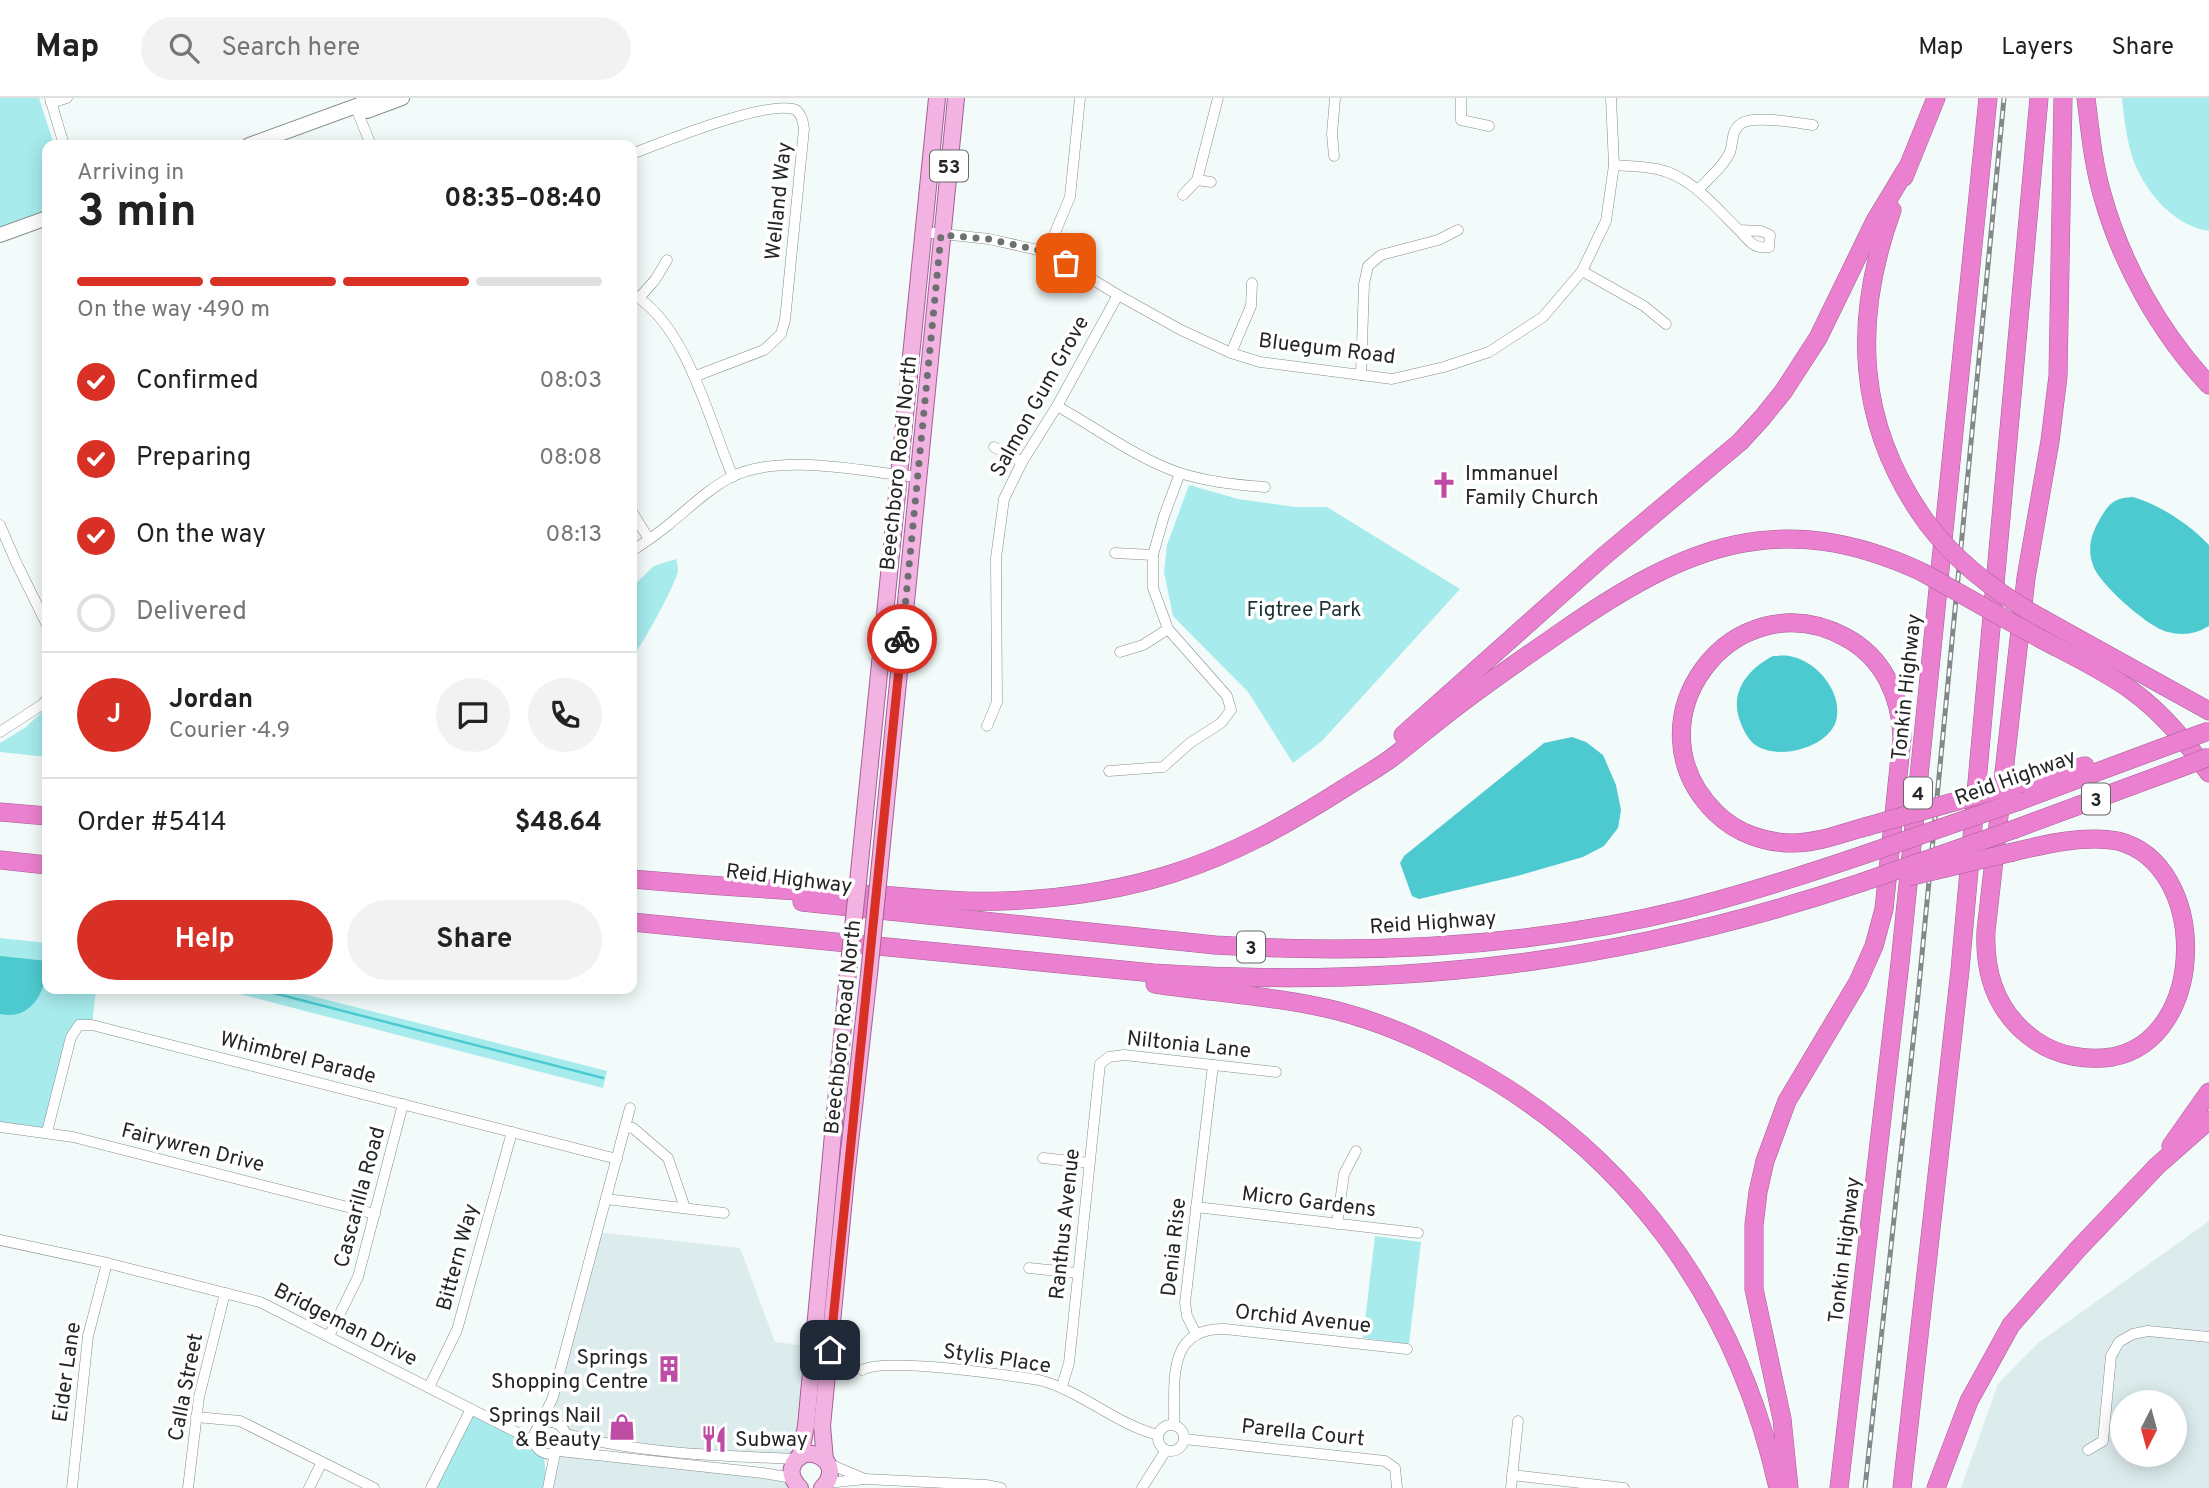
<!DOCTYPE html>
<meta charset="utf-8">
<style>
body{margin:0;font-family:Overpass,sans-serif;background:#f2f2f2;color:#222;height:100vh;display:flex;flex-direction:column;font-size:26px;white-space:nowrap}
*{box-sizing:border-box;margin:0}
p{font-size:23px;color:#767676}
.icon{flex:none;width:38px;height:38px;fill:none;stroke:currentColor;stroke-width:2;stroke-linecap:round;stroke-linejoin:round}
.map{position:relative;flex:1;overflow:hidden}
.drawer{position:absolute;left:42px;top:42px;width:595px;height:854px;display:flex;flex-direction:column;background:#fff;border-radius:14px;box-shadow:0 4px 18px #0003}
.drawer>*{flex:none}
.needle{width:46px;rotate:186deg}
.tools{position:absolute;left:2110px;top:1292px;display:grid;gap:14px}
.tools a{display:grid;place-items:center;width:77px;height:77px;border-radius:50%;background:#fff;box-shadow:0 4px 18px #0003;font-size:35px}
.pin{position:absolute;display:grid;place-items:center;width:60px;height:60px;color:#fff;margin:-30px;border-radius:14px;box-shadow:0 4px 10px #0006}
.courier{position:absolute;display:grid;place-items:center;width:70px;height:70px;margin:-35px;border:5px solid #d93025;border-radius:50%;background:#fff;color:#222;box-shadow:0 2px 9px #0007}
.headline em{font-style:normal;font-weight:700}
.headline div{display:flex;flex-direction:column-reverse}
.headline{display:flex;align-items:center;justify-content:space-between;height:119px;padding:0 35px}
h1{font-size:46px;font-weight:700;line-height:52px}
.bar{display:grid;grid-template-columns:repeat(4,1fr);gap:10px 7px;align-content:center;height:84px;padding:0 35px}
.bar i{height:9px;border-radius:5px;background:#e0e0e0}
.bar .selected{background:#d93025}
.bar p{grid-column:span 4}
.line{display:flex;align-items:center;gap:18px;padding:0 35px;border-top:2px solid #e0e0e0}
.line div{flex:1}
.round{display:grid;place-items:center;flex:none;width:74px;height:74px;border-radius:37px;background:#f2f2f2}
ol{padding:0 35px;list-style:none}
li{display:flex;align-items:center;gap:21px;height:77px}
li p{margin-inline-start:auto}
li .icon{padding:7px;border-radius:50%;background:#d93025;color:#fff;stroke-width:4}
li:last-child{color:#767676}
li i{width:38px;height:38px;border:4px solid #e0e0e0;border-radius:50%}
.button{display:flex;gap:14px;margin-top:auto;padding:14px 35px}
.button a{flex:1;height:80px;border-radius:42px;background:#d93025;color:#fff;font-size:28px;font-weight:700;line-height:80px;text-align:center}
.button a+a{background:#f2f2f2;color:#222}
header{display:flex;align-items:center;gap:42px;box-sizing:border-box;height:98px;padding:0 35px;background:#fff;border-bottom:2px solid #e0e0e0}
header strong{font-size:33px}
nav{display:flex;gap:38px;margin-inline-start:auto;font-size:24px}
.search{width:490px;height:63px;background:#f2f2f2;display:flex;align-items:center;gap:18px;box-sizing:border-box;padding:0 24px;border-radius:38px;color:#767676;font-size:26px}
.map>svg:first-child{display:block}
.built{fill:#dceced;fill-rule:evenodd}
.green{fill:#a7ebed}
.water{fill:#4dcacf}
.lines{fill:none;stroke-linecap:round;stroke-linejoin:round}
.stream{stroke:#4dcacf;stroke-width:2.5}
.street-casing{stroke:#878d8d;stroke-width:11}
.secondary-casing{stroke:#878d8d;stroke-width:16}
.primary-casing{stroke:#a56094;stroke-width:18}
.highway-casing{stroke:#a56094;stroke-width:19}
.street{stroke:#fff;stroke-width:10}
.secondary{stroke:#fff;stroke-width:14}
.primary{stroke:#f2b3e2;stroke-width:16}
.highway{stroke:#ea80cf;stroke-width:18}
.rail-casing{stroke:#838888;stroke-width:5}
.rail{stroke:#fff;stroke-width:2.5;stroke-dasharray:8;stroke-linecap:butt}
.primary-bridge-casing{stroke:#a56094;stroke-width:18;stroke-linecap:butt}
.highway-bridge-casing{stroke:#a56094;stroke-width:19;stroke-linecap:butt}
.primary-bridge{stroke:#f2b3e2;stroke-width:16}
.highway-bridge{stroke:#ea80cf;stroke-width:18}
.done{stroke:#6c7070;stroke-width:7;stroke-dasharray:0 12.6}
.route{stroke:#d93025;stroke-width:9}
.labels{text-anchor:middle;stroke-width:7;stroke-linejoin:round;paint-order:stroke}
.shield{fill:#fff;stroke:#666767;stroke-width:2}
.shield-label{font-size:19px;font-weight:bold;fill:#242626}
.street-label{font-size:21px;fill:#242626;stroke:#fff}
.poi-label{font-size:21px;fill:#242626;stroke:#fff;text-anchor:start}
.park-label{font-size:21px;fill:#1d3333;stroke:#fff}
</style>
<header>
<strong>Map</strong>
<div class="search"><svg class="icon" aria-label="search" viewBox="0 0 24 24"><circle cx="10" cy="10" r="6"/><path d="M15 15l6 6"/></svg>Search here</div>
<nav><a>Map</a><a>Layers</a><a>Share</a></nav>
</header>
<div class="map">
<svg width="2209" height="1390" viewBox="0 0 2209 1390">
<rect width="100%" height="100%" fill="#f2fafa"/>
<g class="built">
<path d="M2209,1123v267h-248l37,-104 40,-41zM2123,1304h52v52h-52z"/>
<path d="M597,1134l143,16 35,94 39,5 -14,110 -62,1 -172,-24 -6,-9 -7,-28z"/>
<path d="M555,1355l222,22 19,13h-248z"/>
</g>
<g class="green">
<path d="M0,0h39l15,47h-7v66l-47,17z"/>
<path d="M2122,0h87v133c-37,-5 -68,-44 -78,-78 -5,-18 -7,-37 -9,-55z"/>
<path d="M1189,387l49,14 57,8h32l133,82 -138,152 -29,22 -45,-71 -75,-76 -9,-44 3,-27z"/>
<path d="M676,461c1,3 2,9 2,12 -3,14 -36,75 -46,86v-70l22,-21z"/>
<path d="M47,609v50l-47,-5v-9l26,-16z"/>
<path d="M0,840l47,5v46h49l-4,36h-13l-32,107 -47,-5z"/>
<path d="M220,891h64l323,82 -4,17z"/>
<path d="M1375,1138l46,6 -12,102 -46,-6z"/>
<path d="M471,1311l63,32 9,11 5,36h-117z"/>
</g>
<g class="water">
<path d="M2133,399c27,8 56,27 76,48v81c-13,8 -26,10 -41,6 -19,-4 -70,-49 -75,-67 -6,-16 -2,-31 7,-46 9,-16 14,-21 33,-22z"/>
<path d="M1773,558c5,0 11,-1 16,0 28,4 57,39 46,68 -11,25 -59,37 -81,20 -7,-6 -11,-15 -14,-23 -11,-29 8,-52 33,-65z"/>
<path d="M1572,639l14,5 17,13 13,30 5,25 -3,18 -14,18 -21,11 -66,19 -98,23 -7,-3 -12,-33 4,-7 140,-113z"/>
<path d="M0,858l47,5c0,28 -14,60 -47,53z"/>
</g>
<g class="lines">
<path class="stream" d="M258,891l345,89"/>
<defs>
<g id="street">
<path d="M50,0l14,47"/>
<path d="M1461,0v22l28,6"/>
<path d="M51,5l16,-5"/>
<path d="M355,8l16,39"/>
<path d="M632,56c30,-12 139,-56 164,-44 6,5 7,12 8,19l-19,191 -4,14 -17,16 -68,26"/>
<path d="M1334,58l-2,-22 3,-36"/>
<path d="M1614,67c14,1 29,1 43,4 34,7 58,38 82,61l22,1 9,4 -1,12c-15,3 -21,-7 -30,-17"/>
<path d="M1197,82l14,2"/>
<path d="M1698,92c10,-11 26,-24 32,-38 4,-11 0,-21 12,-29 13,-8 55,0 71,2"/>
<path d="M1183,97l14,-15 21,-82"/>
<path d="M924,134l65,7 58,13 71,43 63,35 50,23 29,9 132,17 52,-12 45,-15 54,-35 39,-46 24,-50 8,-56 -3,-67"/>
<path d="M1047,154l23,-55 10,-99"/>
<path d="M1582,173l62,35 22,18"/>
<path d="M632,196c54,29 78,129 101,183"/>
<path d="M639,200l16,-18 12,-20"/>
<path d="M1231,255l20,-47 1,-23"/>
<path d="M1361,277l3,-91 4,-18 13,-11 57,-15 20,-10"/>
<path d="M1057,308c36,20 84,55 123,67 28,9 55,12 85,14"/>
<path d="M994,349l28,15"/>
<path d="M632,414l17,27"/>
<path d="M0,427l16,37 31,63"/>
<path d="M632,453c12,-8 24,-16 35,-25 21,-17 40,-36 64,-49 51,-25 132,-5 187,0"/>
<path d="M1115,455l38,2"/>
<path d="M1120,554l23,-7 25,-16"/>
<path d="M987,628l10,-24 -1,-144 8,-59 18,-37 35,-56 61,-111"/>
<path d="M0,634l43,-28 4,-5"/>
<path d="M1109,673l54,-4 27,-24 31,-20 10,-13 -4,-14 -59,-67 -15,-41v-33l11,-39 16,-43"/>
<path d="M0,1029l73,10 302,77"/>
<path d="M625,1029l8,1 35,30 17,50"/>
<path d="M47,1034l24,-95 8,-12h13l525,134"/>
<path d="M1043,1060l46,5"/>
<path d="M606,1101l118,14"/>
<path d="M1196,1109l222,26"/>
<path d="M1337,1126l7,-50 12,-23"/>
<path d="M0,1142l107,23 153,39 274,139"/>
<path d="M1029,1170l49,5"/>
<path d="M1196,1236l-9,-18 -2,-13 28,-238"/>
<path d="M329,1238l29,-59 45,-173"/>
<path d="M862,1272c24,-13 144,5 177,10 43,11 76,44 119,55"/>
<path d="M1062,1288l7,-23 31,-299 9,-7 15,-2 152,17"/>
<path d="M429,1289l28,-57 55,-198"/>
<path d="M196,1319l44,4 134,67"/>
<circle cx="550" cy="1340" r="16"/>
<path d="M1174,1326c1,-42 -8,-97 51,-95l182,20"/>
<circle cx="1171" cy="1340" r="13"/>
<path d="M540,1327l13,-28 77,-289"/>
<path d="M566,1336c75,20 155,22 232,25"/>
<path d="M1184,1341l201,22 10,7 2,20"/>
<path d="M2088,1352l15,-9 8,-85 8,-14 14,-8 15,-3 61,6"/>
<path d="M559,1353l204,22 30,5"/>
<path d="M827,1365l38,16"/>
<path d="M1512,1377l112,13"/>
<path d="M827,1385l38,-4 121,6 15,3"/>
<path d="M72,1390l16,-152 19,-73"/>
<path d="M188,1390l11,-91 26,-104"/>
<path d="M309,1390l13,-26"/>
<path d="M431,1390l40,-79"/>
<path d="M548,1390l7,-35"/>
<path d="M1142,1390l24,-38"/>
<path d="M1511,1390l7,-67"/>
</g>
<g id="secondary">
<path d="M367,13l35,-13"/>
<path d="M249,47l129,-47"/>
<path d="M0,137l47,-17"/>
</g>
<g id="primary">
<path d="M858,784l79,-784"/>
<path d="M878,786l78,-786"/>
<path d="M800,1359l6,-31 42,-454"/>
<path d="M825,1362l-3,-34 24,-248 23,-204"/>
<path d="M800,1390c-6,-6 -10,-12 -8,-20 8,-30 57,-7 30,20"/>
</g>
<g id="highway">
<path d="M2086,0c4,32 7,65 16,96 19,69 58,139 107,191"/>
<path d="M1904,79l32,-79"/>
<path d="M1892,112c-40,111 -36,215 35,313"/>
<path d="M2043,521l166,92"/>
<path d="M2041,541c30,16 62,31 90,51 32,23 55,52 78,83"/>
<path d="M1403,637l200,-178 137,-115 22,-24 21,-26 35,-54 57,-117 32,-53"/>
<path d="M2021,685l64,-17"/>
<path d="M2019,703l140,-52"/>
<path d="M0,714l47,4"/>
<path d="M2015,731l162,-60"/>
<path d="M2013,754c33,-8 71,-17 105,-11 91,23 91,198 -6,216 -25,4 -54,-1 -76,-16 -38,-26 -52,-65 -50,-110l40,-353 24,-137 8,-65 5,-278"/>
<path d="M0,762l47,5"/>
<path d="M632,781c81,7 162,12 244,16 42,2 84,8 126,6 58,-2 116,-10 172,-28 62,-20 114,-49 169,-84 15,-10 32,-19 47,-30 22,-16 43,-35 66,-52 35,-27 72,-52 108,-77 121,-84 216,-124 358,-58"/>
<path d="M802,804l413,43c158,10 316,2 470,-36 60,-15 119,-34 178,-54"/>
<path d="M632,824l521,51c250,17 469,-11 707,-90"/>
<path d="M1155,886c60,9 123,12 183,27 42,11 84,29 122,50 169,89 277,242 318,427"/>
<path d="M2171,1048l38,-54"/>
<path d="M1789,1390l-7,-69 -28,-130v-64l4,-33 7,-31 22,-60 71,-119 16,-36 10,-37 18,-171c-1,-42 -19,-81 -57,-101 -113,-60 -221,86 -129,176 20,20 49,30 77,30 25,0 49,-10 72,-16"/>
<path d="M1839,1390l61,-525 88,-865"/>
<path d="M1902,1390l58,-518 79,-872"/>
<path d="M1936,1390l33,-87 42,-76 67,-76 79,-83 52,-46"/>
</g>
</defs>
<use href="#street" class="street-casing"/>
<use href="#secondary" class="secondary-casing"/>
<use href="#primary" class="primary-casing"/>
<use href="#highway" class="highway-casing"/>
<use href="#street" class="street"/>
<use href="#secondary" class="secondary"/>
<use href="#primary" class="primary"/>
<use href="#highway" class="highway"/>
<defs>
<path id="rail" d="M1865,1390l53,-492 86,-898"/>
</defs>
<use href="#rail" class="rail-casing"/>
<use href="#rail" class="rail"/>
<defs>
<g id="primary-bridge">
<path d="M848,874l10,-90"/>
<path d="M869,876l9,-90"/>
</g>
<g id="highway-bridge">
<path d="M1927,425c31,41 71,71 116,96"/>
<path d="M1922,474l119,67"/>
<path d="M2159,651l50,-18"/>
<path d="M2177,671l32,-12"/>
<path d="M1865,729l156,-44"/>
<path d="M1863,757l156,-54"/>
<path d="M1908,779l105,-25"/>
<path d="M1860,785l155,-54"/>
</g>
</defs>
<use href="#primary-bridge" class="primary-bridge-casing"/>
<use href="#highway-bridge" class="highway-bridge-casing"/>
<use href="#primary-bridge" class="primary-bridge"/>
<use href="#highway-bridge" class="highway-bridge"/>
</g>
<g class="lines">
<path class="done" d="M902,541l39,-404 48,4 58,13 19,11"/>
<path class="route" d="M830,1252l72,-711"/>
</g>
<defs>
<symbol id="church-bare" viewBox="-9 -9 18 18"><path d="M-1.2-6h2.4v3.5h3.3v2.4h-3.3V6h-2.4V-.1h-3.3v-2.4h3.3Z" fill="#be4ba4" stroke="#fff" stroke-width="2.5" paint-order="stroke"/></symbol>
<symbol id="building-bare" viewBox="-9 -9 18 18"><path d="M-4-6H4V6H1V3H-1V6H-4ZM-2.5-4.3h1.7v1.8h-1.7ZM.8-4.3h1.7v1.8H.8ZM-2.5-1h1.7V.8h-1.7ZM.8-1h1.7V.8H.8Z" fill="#be4ba4" stroke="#fff" stroke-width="2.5" paint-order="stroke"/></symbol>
<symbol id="shop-bare" viewBox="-9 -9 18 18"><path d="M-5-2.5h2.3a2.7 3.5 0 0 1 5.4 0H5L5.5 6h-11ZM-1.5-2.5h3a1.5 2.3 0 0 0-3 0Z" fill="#be4ba4" stroke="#fff" stroke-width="2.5" paint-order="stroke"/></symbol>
<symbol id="restaurant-bare" viewBox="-9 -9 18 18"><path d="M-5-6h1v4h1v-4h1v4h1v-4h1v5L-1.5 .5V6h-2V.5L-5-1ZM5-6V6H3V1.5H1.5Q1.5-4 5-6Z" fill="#be4ba4" stroke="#fff" stroke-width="2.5" paint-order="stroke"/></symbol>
</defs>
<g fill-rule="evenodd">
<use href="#church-bare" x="1425" y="368" width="38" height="38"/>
<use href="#building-bare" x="650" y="1252" width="38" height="38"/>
<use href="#shop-bare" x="603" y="1310" width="38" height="38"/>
<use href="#restaurant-bare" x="695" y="1322" width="38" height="38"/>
</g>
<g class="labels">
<g class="shield">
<rect x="930" y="52.5" width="38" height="31" rx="5"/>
<rect x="1904" y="679.5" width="28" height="31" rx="5"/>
<rect x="2082" y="685.5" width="28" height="31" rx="5"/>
<rect x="1237" y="833.5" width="28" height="31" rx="5"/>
</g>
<g class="shield-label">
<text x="949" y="75">53</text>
<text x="1918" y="702">4</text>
<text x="2096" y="708">3</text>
<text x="1251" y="856">3</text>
</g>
<g class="street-label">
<text transform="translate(778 103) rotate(-84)" y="7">Welland Way</text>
<text transform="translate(1327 250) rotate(7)" y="7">Bluegum Road</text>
<text transform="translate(1039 298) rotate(-61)" y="7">Salmon Gum Grove</text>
<text transform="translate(898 365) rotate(-84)" y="7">Beechboro Road North</text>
<text transform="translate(1906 589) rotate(-84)" y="7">Tonkin Highway</text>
<text transform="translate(2015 679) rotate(-20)" y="7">Reid Highway</text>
<text transform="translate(789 780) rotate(7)" y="7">Reid Highway</text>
<text transform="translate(1433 824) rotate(-4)" y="7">Reid Highway</text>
<text transform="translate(842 929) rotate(-84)" y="7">Beechboro Road North</text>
<text transform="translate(1189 946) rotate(6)" y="7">Niltonia Lane</text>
<text transform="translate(298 959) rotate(14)" y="7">Whimbrel Parade</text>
<text transform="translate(193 1049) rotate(14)" y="7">Fairywren Drive</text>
<text transform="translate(359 1099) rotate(-75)" y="7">Cascarilla Road</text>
<text transform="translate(1309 1103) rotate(7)" y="7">Micro Gardens</text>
<text transform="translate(1064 1126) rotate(-84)" y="7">Ranthus Avenue</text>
<text transform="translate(1173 1149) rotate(-84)" y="7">Denia Rise</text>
<text transform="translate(1844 1152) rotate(-83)" y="7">Tonkin Highway</text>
<text transform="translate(457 1159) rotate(-75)" y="7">Bittern Way</text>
<text transform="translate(1303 1220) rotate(6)" y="7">Orchid Avenue</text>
<text transform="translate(346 1226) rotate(27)" y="7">Bridgeman Drive</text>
<text transform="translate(997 1260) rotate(8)" y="7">Stylis Place</text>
<text transform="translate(66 1274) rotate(-82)" y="7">Eider Lane</text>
<text transform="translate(185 1289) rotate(-79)" y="7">Calla Street</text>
<text transform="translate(1303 1334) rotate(6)" y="7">Parella Court</text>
</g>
<g class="poi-label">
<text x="1465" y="382">Immanuel<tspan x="1465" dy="24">Family Church</tspan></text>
<text x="648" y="1266" text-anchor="end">Springs<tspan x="648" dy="24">Shopping Centre</tspan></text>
<text x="601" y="1324" text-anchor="end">Springs Nail<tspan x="601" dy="24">&amp; Beauty</tspan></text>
<text x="735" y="1348">Subway</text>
</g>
<g class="park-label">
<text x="1304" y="518">Figtree Park</text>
</g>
</g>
</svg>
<div class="tools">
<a><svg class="needle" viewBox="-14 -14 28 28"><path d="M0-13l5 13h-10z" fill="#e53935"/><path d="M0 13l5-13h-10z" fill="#767676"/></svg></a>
</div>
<div class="pin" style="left:1066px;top:165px;background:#ea580c"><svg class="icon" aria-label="bag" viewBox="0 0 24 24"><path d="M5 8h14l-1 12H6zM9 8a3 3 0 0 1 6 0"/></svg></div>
<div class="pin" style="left:830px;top:1252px;background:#1f2937"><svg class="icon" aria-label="home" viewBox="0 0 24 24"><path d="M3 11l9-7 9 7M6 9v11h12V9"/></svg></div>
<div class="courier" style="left:902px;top:541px"><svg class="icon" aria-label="bike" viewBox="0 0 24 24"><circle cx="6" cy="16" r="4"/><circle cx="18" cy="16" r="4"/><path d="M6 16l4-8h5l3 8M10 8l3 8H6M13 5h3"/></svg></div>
<section class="drawer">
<div class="headline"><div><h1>3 min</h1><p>Arriving in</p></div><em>08:35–08:40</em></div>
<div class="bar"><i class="selected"></i><i class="selected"></i><i class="selected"></i><i></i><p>On the way · 490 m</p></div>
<ol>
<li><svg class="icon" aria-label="check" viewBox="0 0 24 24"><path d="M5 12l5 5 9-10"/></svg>Confirmed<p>08:03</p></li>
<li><svg class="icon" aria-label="check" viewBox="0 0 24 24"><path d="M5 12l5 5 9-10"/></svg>Preparing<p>08:08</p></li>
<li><svg class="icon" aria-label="check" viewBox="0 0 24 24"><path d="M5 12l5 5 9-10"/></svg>On the way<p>08:13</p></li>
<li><i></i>Delivered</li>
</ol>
<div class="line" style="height:126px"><b class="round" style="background:#d93025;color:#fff">J</b><div><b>Jordan</b><p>Courier · 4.9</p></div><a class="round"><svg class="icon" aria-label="chat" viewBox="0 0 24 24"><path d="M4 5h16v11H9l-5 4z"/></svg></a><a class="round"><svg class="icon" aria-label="phone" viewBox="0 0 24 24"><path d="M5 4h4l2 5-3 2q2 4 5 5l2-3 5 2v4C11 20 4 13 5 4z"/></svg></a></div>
<div class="line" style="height:91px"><div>Order #5414</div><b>$48.64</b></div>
<div class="button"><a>Help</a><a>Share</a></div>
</section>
</div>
